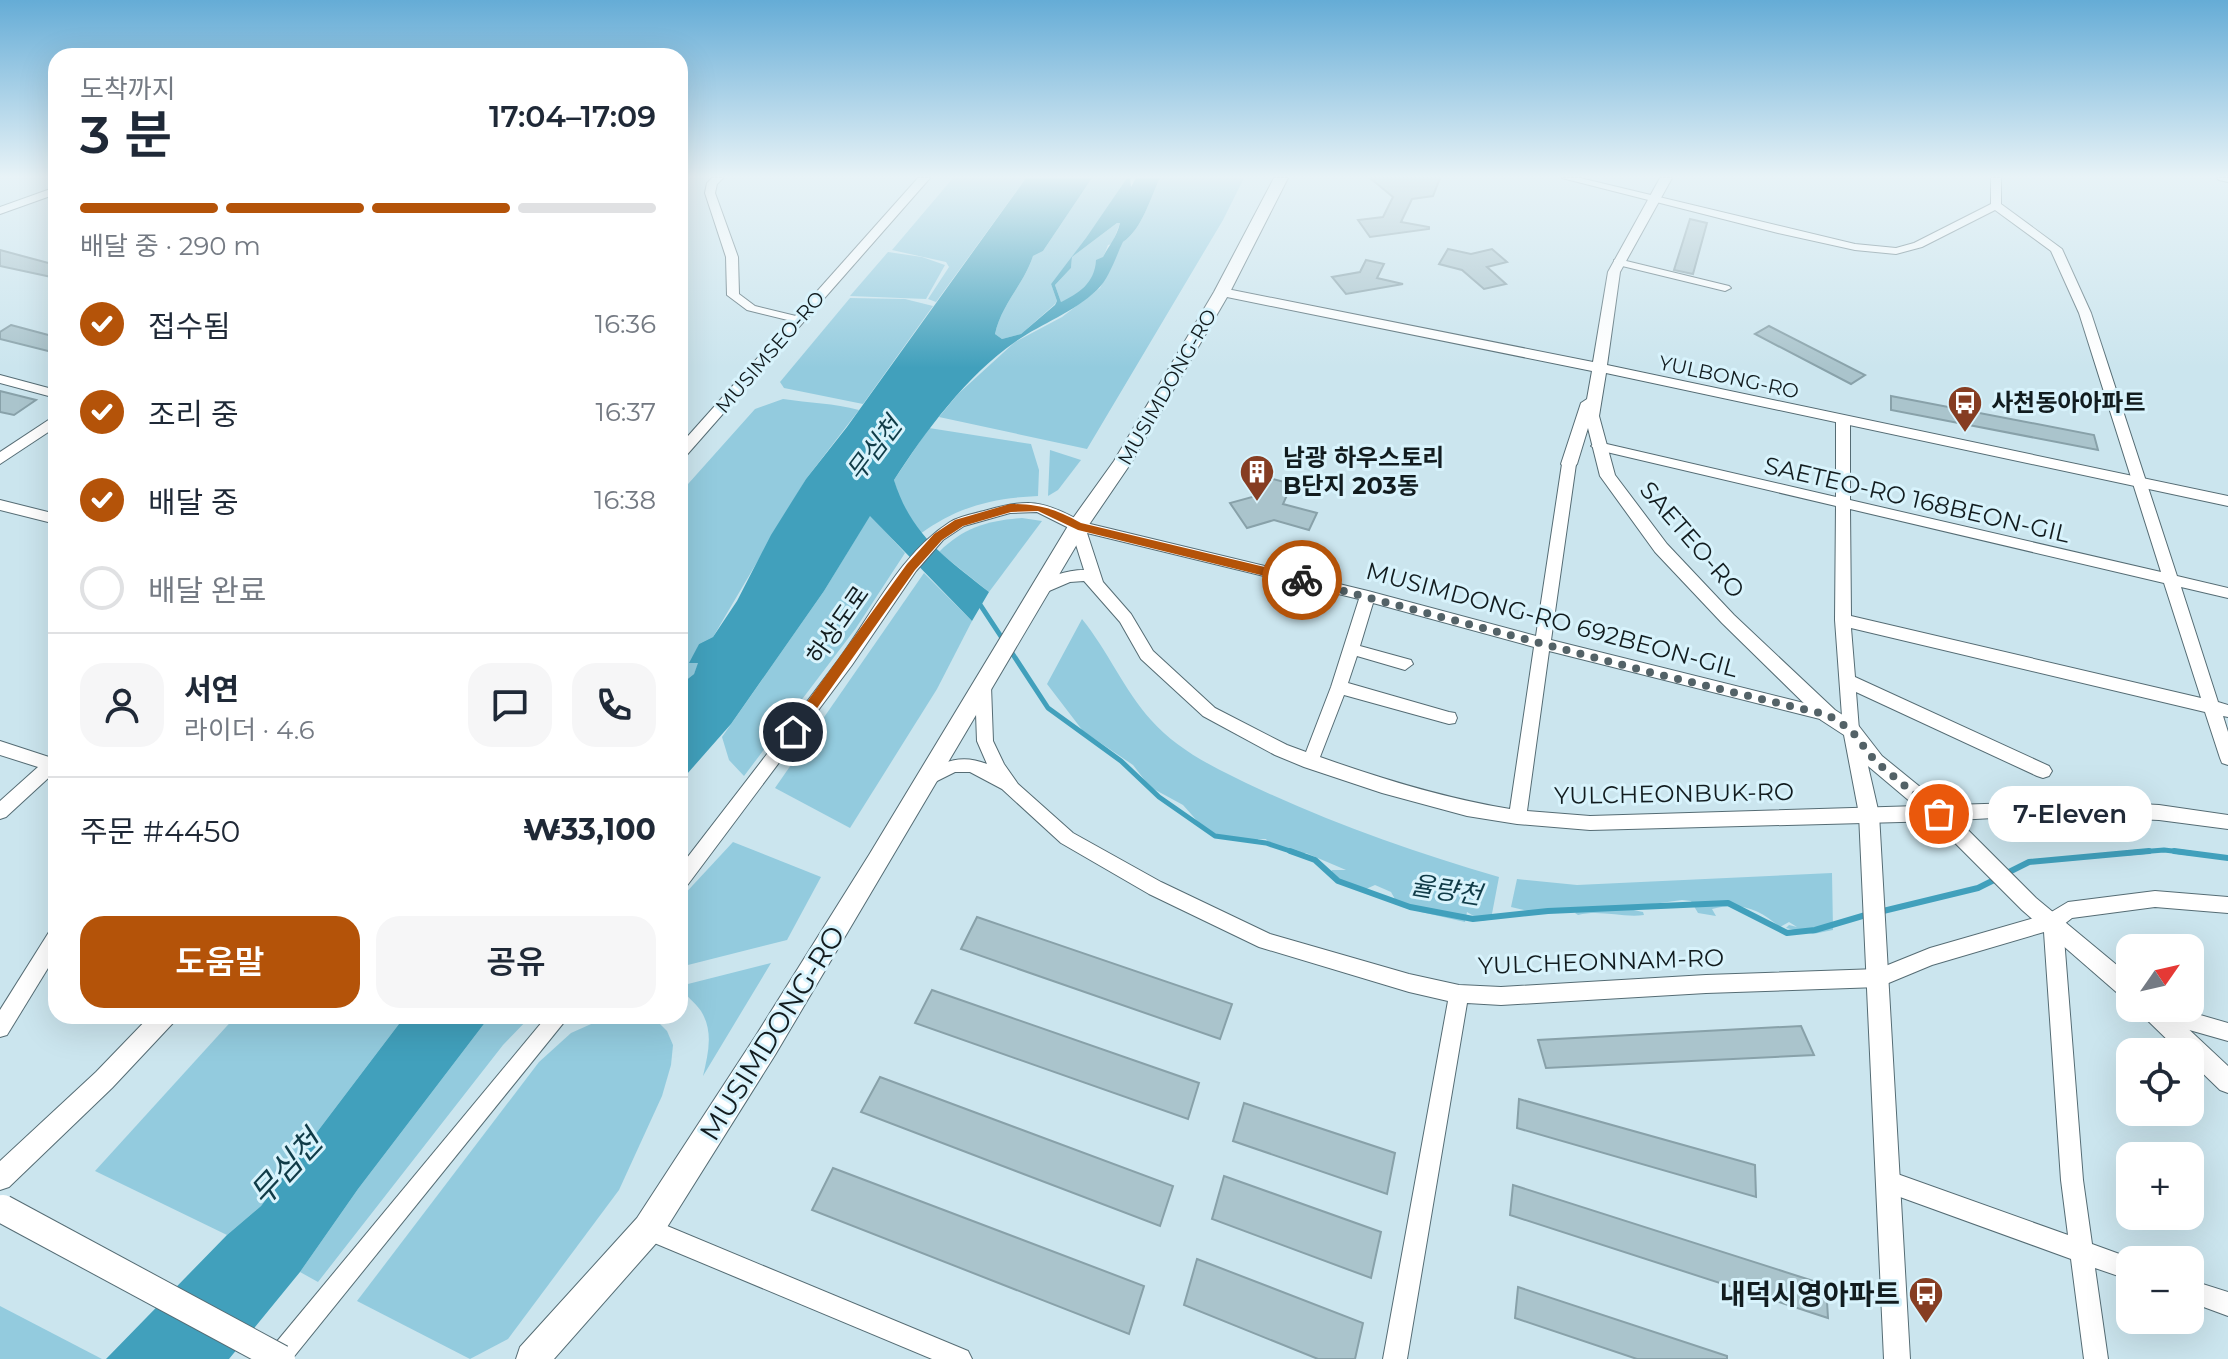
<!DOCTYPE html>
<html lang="ko">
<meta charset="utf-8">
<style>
body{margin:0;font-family:Montserrat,"Noto Sans KR",sans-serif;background:#f6f6f7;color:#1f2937;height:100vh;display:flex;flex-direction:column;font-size:30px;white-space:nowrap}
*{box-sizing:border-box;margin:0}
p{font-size:26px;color:#747a83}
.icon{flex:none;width:44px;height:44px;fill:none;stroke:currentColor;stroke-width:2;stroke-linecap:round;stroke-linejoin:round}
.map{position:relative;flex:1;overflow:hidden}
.details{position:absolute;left:48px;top:48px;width:640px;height:976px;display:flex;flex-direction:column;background:#fff;border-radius:24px;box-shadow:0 8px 32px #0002}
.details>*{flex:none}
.needle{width:52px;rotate:56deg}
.buttons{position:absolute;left:2116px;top:934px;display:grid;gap:16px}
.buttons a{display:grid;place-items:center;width:88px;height:88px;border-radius:16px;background:#fff;box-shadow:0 8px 32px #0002;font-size:40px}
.pin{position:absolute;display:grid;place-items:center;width:68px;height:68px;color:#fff;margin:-34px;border:4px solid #fff;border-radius:50%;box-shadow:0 2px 8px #0007}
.courier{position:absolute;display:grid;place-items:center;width:80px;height:80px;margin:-40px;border:6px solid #b45309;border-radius:50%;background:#fff;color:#222;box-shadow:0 2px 10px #0007}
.bubble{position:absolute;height:56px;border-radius:24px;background:#fff;box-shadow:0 8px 32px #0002;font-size:26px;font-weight:600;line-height:56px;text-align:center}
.summary em{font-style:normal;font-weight:600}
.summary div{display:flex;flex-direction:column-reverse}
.summary{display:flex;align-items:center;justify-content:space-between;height:136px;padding:0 32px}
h1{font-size:52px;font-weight:600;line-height:60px}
.bar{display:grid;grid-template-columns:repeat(4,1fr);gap:12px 8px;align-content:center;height:96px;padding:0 32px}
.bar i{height:10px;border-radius:6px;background:#e0e1e3}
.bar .selected{background:#b45309}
.bar p{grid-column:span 4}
.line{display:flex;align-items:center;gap:20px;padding:0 32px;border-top:2px solid #e0e1e3}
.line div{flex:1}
.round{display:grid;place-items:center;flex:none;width:84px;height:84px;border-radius:24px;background:#f6f6f7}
ol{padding:0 32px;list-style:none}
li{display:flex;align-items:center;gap:24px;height:88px}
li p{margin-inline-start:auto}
li .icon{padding:8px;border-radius:50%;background:#b45309;color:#fff;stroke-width:4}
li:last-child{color:#747a83}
li i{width:44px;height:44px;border:4px solid #e0e1e3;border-radius:50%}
.action{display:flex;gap:16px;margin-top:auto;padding:16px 32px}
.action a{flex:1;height:92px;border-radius:24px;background:#b45309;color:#fff;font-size:32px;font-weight:600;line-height:92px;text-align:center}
.action a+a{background:#f6f6f7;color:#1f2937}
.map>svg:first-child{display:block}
.green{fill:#93cbde}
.water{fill:#41a0bc;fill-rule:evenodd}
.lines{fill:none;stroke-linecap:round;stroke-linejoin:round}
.stream-far1{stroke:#41a0bc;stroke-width:5}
.stream{stroke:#41a0bc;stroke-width:6}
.building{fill:#aac4cc;stroke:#88a1a9;stroke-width:2}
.minor-casing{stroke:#556c74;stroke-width:2}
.tertiary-casing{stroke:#556c74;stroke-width:2}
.secondary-casing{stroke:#556c74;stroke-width:2}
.minor{fill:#fff;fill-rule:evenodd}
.tertiary{fill:#fff;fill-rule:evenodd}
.secondary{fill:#fff;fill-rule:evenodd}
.secondary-bridge-casing{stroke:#556c74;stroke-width:30;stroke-linecap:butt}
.secondary-bridge{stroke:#fff;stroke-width:28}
.route{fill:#b45309}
.done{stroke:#536267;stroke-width:8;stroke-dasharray:0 14.4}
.labels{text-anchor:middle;stroke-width:6;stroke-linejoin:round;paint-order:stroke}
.far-street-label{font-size:20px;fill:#121c1f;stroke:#d8f3fc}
.poi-label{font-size:24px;font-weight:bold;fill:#121c1f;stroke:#d8f3fc;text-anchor:start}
.street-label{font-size:24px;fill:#121c1f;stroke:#d8f3fc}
.water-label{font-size:26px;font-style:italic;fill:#103b47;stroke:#d8f3fc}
.near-street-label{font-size:28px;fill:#121c1f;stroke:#d8f3fc}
.near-poi-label{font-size:28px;font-weight:bold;fill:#121c1f;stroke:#d8f3fc;text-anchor:end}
.near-water-label{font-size:32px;font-style:italic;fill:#103b47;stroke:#d8f3fc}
</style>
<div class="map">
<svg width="2228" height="1359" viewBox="0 0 2228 1359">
<rect width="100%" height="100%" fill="#cbe5ee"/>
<g class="green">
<path d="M953,178h73l-90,124 -8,-3 21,-32 -3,-5 -54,-12z"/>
<path d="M1092,178h35l-40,60 -36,46 6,17 -3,4 -33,29 -19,5 -7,-5c6,-29 29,-50 38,-78l10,-5z"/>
<path d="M1160,178h84l-21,42 -136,229 -148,-32 19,-23 57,-52 47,-25 38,-29 23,-46c20,-14 27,-44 37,-64z"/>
<path d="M1117,223h3l-8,21 -4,1c-8,22 -23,51 -47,57l-6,-17 16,-17 1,-11z"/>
<path d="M888,252l34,5 23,8 -19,34 -76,-3z"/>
<path d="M850,298l55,1 28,7 -70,98 -79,-16 -4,-6z"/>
<path d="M783,399c26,4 51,4 76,11l-53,69 -93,158 -14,7 -9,19 9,-1 -5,12 -14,11v-192l75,-84z"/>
<path d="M929,428l102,16 8,26 -1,26c-46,2 -81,11 -118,38l-21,-36 -5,-18z"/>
<path d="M1050,450l31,10 -23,30 -10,6z"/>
<path d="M870,515l35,38 -49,75 -112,148 -15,-16 -7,-23 102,-146z"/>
<path d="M1022,518l20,3 -53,71 -50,-40c25,-25 49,-31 83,-34z"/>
<path d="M924,573l48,48 -35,68 -87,139 -75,-40z"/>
<path d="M1082,619c26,32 42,71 69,101 28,32 70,51 108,69 78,36 157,64 240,88l-8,42 -9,2 -15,-9 -2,10 -44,-10 -25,-11 -5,-9 -16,-7 -9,4c-10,-4 -29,-8 -37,-14l3,-5h14l-40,-17c-8,1 -29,-7 -38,-11l-2,-3h-8l-1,5 -49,-11 -25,-28 -33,-18 -17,-22 -50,-34 -36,-47z"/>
<path d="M733,842l88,35 -34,63 -107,27v-68z"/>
<path d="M1832,873l1,57 -20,4 -27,-6 3,-3 8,2 -8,-5 -9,5c-21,-18 -40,-26 -68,-18l4,7 -18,-3 -7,-12 -9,-1 -58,8 19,4 1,3c-22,3 -44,-6 -66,0l-3,-2 6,-6 -53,4 -17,-4 6,-28 60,6z"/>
<path d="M771,963l-68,113c5,-22 11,-44 -2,-65 -6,-9 -17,-16 -21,-25z"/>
<path d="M236,1016h169l-144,190 -34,29 -132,-64z"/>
<path d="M490,1016h41l-28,29 -185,237 -18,-10 58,-83z"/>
<path d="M609,1016h43l15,15 6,14 -2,20 -9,31 -43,94 -111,149 -38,20 -113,-58 182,-239 32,-29z"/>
<path d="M0,1306l102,53h-102z"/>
</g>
<g class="water">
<path d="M1092,178l-49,73 -10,5c-9,28 -32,49 -38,78l7,5 19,-5 34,-29 2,-4 -6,-17 35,-46 41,-60h3l1,9 5,-9h24c-10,20 -17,50 -37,64 -7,14 -14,37 -26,48 -24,23 -55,33 -82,52 -48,33 -90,90 -121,138 17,55 52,78 95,112l-17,29 -102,-105 -46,75 -93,133 -51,58v-97l14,-11 4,-11h-9l10,-19 14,-7 24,-36 34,-66 35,-56 41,-52 179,-249zM1117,223h3c-4,16 -11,22 -17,34l-7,3c-1,23 -18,34 -35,42l-6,-17 16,-17 1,-11z"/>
<path d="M405,1016h85l-132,173 -58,83 -71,87h-123l121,-124 34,-29z"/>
</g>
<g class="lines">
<g class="stream-far1">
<path d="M979,603l25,38"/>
<path d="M1010,650l38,58 73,53 38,36 56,39 51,7 30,10"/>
<path d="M2127,853l37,-3 26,3"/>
</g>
<g class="stream">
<path d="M1290,851l25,9 23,21 72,26 63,12 75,-8 180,-8 59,30 28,-3 54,-16"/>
<path d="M2174,851l54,7"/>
<path d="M2005,874l24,-12 120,-11"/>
<path d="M1879,912l99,-24 18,-9"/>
</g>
</g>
<g class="building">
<path d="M1370,178h70l-7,18 -21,3 -11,23 28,5v2l-59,8 -12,-17 25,-3 10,-20z"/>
<path d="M1690,219l17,4 -14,51 -19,-4z"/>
<path d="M1448,249l23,5 21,-5 15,13 -20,5 19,17 -22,5 -22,-19 -23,-6z"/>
<path d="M0,250l56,15v13l-56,-12z"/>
<path d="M1366,260l18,4 -7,14 26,6 -57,10 -14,-17 28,-5z"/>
<path d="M11,325l45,12v16l-56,-14v-7z"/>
<path d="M1769,326l96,49 -14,9 -96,-50z"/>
<path d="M0,391l36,9 -22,15 -14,-3z"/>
<path d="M1891,396l203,39 4,15 -207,-40z"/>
<path d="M1265,477l27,7 -9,20 34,9 -8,17 -35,-10 -27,8 -17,-25 26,-7z"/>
<path d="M977,917l255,87 -12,35 -259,-90z"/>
<path d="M932,990l267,93 -11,36 -273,-96z"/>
<path d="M1801,1026l13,29 -268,13 -8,-28z"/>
<path d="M880,1077l293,109 -13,40 -299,-114z"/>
<path d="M1519,1099l236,66 1,32 -239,-69z"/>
<path d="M1244,1103l151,50 -8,41 -154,-53z"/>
<path d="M833,1168l311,118 -15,48 -317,-124z"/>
<path d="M1224,1176l157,56 -10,46 -159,-59z"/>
<path d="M1513,1185l313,100 2,33 -318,-103z"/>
<path d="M1197,1259l166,64 -8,36h-37l-134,-54z"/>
<path d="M1518,1287l209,69v3h-90l-122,-41z"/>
</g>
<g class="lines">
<defs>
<g id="minor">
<path d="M712,178h11l-6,6 -2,9 23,64 1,37 16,12 45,11v6l-53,-13 -20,-15 -1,-38 -21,-64 2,-10z"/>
<path d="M1562,178h18l275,66 41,4 18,-5 77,-39v-26h10v26l61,45 29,64 86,263 51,12v10l-47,-11 37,115 10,3v12l-5,-1 5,16v33l-6,-2 -2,-5 -15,-46 -354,-84 4,49 194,89 3,5 -3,5 -6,2 -6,-2 -181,-84 3,38 -2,5h-12l-2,-5 -8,-110 1,-114 -238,-56 -7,-4 7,-4 238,55v-75l7,-4 7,4v78l311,72 -82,-259 -28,-62 -56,-41 -73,37 -26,7 -41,-4 -77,-17zM1850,509l314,74 37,115 -350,-82z"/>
<path d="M56,187v7l-56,20v-7z"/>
<path d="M1618,259l111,27 2,2 -6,3 -111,-27v-4z"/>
<path d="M0,375l56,15v8l-56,-15z"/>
<path d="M1569,460l7,4 -25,176 277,69 6,2 2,4 -2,4 -6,2 -279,-70 -22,160 63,5 494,-15 75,4 69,10v14l-69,-9 -113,-5 -107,6 -349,9 -73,-6 -50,-8 -85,-23 -78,-26 -29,-12 -72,-39 -62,-57 -21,-37 -36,-41 -14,1 -28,12 -5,-1 -2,-4c10,-12 32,-19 49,-19l-13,-41 -34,-17 -27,1 -46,13 -21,14 -27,31 -64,94 -166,222 -6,2v-22c53,-69 107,-138 159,-208 34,-46 62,-106 111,-137 10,-6 23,-8 34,-11 44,-13 59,-11 98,11l286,69 168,45 26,-172zM1087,533l272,66 -28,88 -25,65 -19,-7 -72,-37 -62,-57 -22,-37 -28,-32zM1373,603l161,44 -24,162c-66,-11 -128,-30 -190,-52l24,-62 105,29 6,-1 2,-5 -2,-5 -6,-1 -101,-29 9,-27 48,14 8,-6 -2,-4 -51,-14z"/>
<path d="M0,500l56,14v10l-56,-14z"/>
<path d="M983,680l6,2 2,4 2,55 11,23 14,20 55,49 88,49 109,52 139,40 50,11 42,2 205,-12 172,-6 52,-21 118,-34 20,-12 87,-11 73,6v16l-73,-6 -83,11 -9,7 20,255 9,64 44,16h-6v20l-35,-12 13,91h-24l-13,-100 -182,-66 -8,-3 -3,-8 3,-8 8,-3 179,64 -7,-55 -17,-248 -112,33 -53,22 -173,6 -205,12 -34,-2 -60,356h-24l65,-358 -39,-9 -150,-45 -110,-53 -88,-51 -59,-54 -32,-17h-15l-26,13 -6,-2 -3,-5 3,-5c22,-12 39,-19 64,-9l-10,-23 -2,-55 2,-4z"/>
<path d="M0,741l49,16 7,-3v17l-50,46 -6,2v-18l38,-34 -38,-12z"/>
<path d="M56,930v25l-49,80 -7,2v-27l49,-78z"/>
<path d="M2145,1008h31l52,15v18l-81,-23z"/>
<path d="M547,1016h22l-277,343h-27l4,-8z"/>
<path d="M648,1218l320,133 4,8h-40l-292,-122 -3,-8 3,-8z"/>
<path d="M2190,1280l38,12v24l-38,-14z"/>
</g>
<g id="tertiary">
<path d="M918,178h12l-245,279 -5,2v-14z"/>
<path d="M1660,178h12l-52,94 -13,93 621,131v10l-622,-133 -7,43 16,59 52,69 67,71 101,95 23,15 24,31 64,52 90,90 94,78v24l-8,-3 -100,-87 -90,-90 -64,-54 11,48 31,545h-26l-25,-545 -15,-79 -23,-15 -99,-97 -67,-71 -55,-76 -12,-48 -11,36 -3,3h-10l-3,-3 20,-61 6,-4 5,-28 -370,-75 -7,-4 7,-4 371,74 15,-90z"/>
<path d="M2217,178h11v4l-9,-2z"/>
<path d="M56,415v12l-56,37v-12z"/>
<path d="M2139,1008h27l62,58v27l-8,-3 -30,-29v-9h-10l-38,-37z"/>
<path d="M150,1016h26l-3,7 -61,65 -103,99 -9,3v-29l96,-89z"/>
</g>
<path id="secondary" d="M1274,178h14l-58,114 -99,171 -45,66 -311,526 -116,185 -105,119h-38l4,-12 117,-129 118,-181 114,-182 202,-334 43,-60 100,-169z"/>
</defs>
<use href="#minor" class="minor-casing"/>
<use href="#tertiary" class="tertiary-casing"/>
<use href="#secondary" class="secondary-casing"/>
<use href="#minor" class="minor"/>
<use href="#tertiary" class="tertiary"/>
<use href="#secondary" class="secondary"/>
<defs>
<path id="secondary-bridge" d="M3,1209l278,150"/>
</defs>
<use href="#secondary-bridge" class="secondary-bridge-casing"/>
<use href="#secondary-bridge" class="secondary-bridge"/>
</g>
<linearGradient id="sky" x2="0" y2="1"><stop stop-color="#65acd6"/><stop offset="0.48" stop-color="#e8f3f7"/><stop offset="1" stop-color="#e8f3f7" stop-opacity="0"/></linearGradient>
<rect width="2228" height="368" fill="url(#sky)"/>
<path class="route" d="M1010,504c29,0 46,5 71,19l221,53 6,4 -6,5 -224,-55 -40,-19 -27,1 -48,14 -21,14 -27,30 -117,165h-10v-7l119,-164 27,-30 21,-14z"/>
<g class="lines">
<path class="done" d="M1302,580l351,93 175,42 23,15 24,31 64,53"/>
</g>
<defs>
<symbol id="bus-pin" viewBox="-11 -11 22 30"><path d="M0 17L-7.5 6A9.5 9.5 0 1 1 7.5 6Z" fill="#863d22" stroke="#d8f3fc"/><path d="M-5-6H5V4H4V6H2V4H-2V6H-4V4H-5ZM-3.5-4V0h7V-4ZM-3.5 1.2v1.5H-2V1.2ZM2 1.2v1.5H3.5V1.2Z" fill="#fff"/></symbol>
<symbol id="building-pin" viewBox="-11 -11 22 30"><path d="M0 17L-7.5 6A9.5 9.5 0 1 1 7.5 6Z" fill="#863d22" stroke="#d8f3fc"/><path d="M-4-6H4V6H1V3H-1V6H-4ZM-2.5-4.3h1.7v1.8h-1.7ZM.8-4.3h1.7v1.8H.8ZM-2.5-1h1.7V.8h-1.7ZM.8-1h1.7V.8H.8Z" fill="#fff"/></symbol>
</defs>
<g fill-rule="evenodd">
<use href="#bus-pin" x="1945" y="383" width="40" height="54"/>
<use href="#building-pin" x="1237" y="452" width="40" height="54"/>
<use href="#bus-pin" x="1906" y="1274" width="40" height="54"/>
</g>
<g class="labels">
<g class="far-street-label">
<text transform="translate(770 352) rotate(-49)" y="7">MUSIMSEO-RO</text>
<text transform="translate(1729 377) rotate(12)" y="7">YULBONG-RO</text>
<text transform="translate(1167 387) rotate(-60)" y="7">MUSIMDONG-RO</text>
</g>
<g class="poi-label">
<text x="1991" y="411">사천동아아파트</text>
<text x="1283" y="466">남광 하우스토리<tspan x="1283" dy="28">B단지 203동</tspan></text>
</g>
<g class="street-label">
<text transform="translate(1917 500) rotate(13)" y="8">SAETEO-RO 168BEON-GIL</text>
<text transform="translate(1692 540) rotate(49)" y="8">SAETEO-RO</text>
<text transform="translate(1552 620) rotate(15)" y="8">MUSIMDONG-RO 692BEON-GIL</text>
<text transform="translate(838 625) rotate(-55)" y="8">하상도로</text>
<text transform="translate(1674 794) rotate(-1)" y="8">YULCHEONBUK-RO</text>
<text transform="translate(1601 962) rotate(-2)" y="8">YULCHEONNAM-RO</text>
</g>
<g class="water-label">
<text transform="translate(874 449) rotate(-53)" y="9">무심천</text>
<text transform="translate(1446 890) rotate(9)" y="9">율량천</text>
</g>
<g class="near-street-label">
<text transform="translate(772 1033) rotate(-58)" y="10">MUSIMDONG-RO</text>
</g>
<g class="near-poi-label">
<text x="1900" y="1304">내덕시영아파트</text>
</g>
<g class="near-water-label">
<text transform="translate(286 1168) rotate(-47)" y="11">무심천</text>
</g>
</g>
</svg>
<div class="buttons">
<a><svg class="needle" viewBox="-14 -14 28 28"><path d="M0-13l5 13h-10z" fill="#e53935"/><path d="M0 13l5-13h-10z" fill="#747a83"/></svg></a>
<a><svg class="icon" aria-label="locate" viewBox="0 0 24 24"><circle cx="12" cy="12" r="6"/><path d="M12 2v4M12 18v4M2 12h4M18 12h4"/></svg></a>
<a>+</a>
<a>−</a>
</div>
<div class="pin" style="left:1939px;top:814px;background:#ea580c"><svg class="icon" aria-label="bag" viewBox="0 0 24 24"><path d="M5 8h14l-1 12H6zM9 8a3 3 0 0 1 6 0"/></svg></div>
<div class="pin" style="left:793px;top:732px;background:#1f2937"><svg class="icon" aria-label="home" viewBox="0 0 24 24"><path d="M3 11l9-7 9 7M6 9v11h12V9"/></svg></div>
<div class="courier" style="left:1302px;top:580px"><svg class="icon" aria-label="bike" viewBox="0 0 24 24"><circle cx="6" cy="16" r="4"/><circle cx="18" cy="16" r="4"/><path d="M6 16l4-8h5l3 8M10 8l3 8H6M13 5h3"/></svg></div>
<div class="bubble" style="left:1988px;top:786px;width:164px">7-Eleven</div>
<section class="details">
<div class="summary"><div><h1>3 분</h1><p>도착까지</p></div><em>17:04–17:09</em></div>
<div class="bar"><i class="selected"></i><i class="selected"></i><i class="selected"></i><i></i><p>배달 중 · 290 m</p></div>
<ol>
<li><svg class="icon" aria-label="check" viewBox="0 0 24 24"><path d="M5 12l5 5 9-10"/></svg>접수됨<p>16:36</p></li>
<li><svg class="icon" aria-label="check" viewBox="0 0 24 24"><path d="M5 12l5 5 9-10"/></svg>조리 중<p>16:37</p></li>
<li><svg class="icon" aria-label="check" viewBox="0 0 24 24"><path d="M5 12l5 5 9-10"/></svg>배달 중<p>16:38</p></li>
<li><i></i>배달 완료</li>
</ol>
<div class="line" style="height:144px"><a class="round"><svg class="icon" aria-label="person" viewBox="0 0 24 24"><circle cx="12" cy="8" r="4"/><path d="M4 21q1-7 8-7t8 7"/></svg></a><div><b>서연</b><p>라이더 · 4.6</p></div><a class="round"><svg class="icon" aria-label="chat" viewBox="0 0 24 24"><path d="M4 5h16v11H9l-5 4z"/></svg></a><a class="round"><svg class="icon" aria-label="phone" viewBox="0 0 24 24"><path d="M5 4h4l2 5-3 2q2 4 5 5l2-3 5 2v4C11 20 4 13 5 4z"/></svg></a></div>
<div class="line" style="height:104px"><div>주문 #4450</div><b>₩33,100</b></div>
<div class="action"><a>도움말</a><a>공유</a></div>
</section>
</div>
